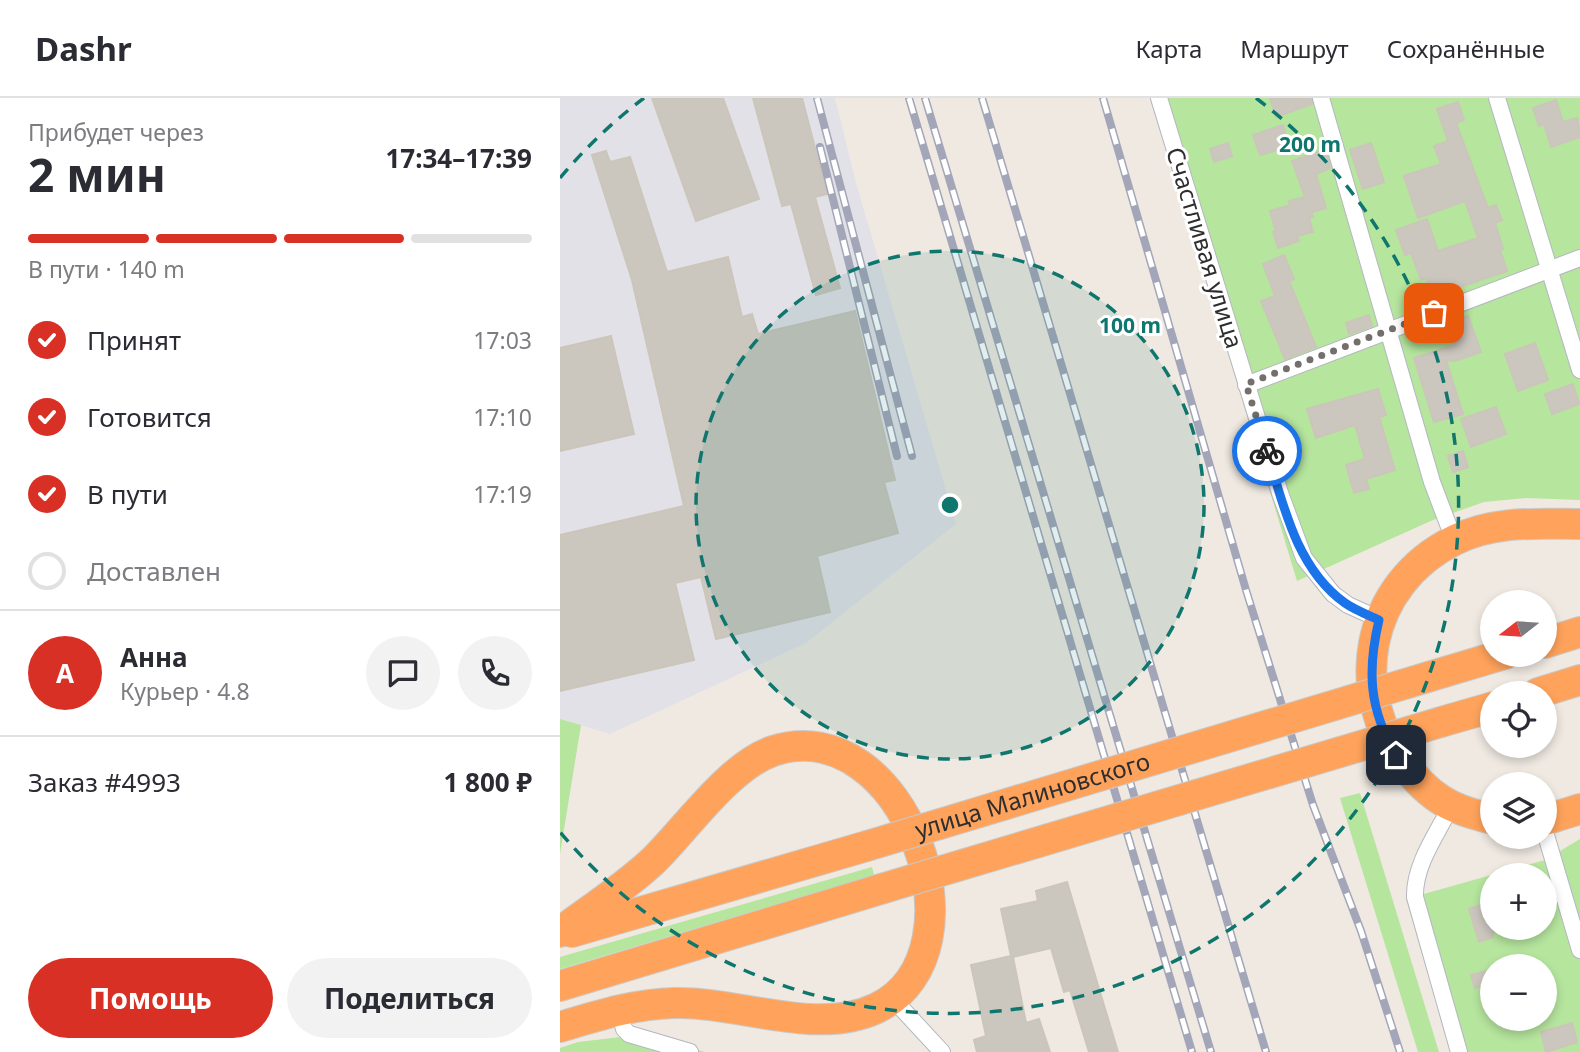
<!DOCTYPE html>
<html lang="ru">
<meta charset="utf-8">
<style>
body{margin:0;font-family:"Noto Sans",sans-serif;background:#f2f2f3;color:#2b2b33;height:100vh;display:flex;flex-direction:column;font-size:26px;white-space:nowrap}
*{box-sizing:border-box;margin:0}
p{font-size:23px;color:#7c7c81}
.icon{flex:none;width:38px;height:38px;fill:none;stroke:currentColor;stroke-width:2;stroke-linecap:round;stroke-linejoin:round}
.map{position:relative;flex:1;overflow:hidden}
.panel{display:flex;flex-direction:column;background:#fff;width:560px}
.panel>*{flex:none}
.needle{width:46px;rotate:253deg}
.controls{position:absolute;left:920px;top:492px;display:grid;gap:14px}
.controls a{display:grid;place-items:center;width:77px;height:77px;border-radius:50%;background:#fff;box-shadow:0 4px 10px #0003;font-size:35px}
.pin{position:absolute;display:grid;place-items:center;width:60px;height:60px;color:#fff;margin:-30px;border-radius:14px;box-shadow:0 4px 10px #0006}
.courier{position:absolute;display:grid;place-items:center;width:70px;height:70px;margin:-35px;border:5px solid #1a73e8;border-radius:50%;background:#fff;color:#222;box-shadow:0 2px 9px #0007}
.overview em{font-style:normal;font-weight:700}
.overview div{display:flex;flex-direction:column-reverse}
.overview{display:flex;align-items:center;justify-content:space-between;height:119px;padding:0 28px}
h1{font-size:46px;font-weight:700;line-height:52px}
.bar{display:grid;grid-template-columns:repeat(4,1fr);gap:10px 7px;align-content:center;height:84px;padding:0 28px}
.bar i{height:9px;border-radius:5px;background:#e1e1e2}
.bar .active{background:#d93025}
.bar p{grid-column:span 4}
.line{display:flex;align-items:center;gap:18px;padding:0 28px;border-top:2px solid #e1e1e2}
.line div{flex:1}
.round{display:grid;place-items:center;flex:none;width:74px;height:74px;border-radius:37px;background:#f2f2f3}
ol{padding:0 28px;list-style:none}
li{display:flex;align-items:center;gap:21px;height:77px}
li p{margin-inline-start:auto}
li .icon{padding:7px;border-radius:50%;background:#d93025;color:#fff;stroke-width:4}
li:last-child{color:#7c7c81}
li i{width:38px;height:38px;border:4px solid #e1e1e2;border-radius:50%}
.cta{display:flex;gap:14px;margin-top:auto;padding:14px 28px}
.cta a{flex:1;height:80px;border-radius:42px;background:#d93025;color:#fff;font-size:28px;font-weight:700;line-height:80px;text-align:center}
.cta a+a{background:#f2f2f3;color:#2b2b33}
header{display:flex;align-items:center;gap:42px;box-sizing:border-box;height:98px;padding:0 35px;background:#fff;border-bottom:2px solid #e1e1e2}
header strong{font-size:33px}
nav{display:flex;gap:38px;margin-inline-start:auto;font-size:24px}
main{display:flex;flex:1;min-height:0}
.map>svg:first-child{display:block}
.industrial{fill:#e3e1e8}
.green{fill:#b6e59e;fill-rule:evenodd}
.building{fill:#cbc7bf;stroke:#cbc5ba;stroke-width:2}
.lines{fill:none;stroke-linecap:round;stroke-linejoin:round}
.street-casing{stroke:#b4b7c1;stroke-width:18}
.highway-casing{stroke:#c9c9c9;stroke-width:32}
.street{stroke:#fff;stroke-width:16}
.highway{stroke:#ffa35c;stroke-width:30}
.rail-casing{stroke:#a3a6b8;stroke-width:8}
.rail{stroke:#fff;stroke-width:5;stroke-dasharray:16;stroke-linecap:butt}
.highway-bridge-casing{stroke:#c9c9c9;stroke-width:32;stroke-linecap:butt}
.highway-bridge{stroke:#ffa35c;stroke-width:30}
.done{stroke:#726f6d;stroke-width:7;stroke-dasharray:0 12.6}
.route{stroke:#1a73e8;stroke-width:9}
.ring{fill:none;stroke:#0f766e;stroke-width:3.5;stroke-dasharray:12 9}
.labels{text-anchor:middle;stroke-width:6;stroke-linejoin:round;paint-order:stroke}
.street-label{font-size:24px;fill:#2e2e2e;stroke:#fff}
.centre{fill:#0f766e;stroke:#fff;stroke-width:3.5}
.ring-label{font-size:21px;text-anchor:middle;font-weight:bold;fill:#0f766e;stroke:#fff;stroke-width:6;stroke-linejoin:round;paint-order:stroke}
</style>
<header>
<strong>Dashr</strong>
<nav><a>Карта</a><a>Маршрут</a><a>Сохранённые</a></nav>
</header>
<main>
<section class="panel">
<div class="overview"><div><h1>2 мин</h1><p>Прибудет через</p></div><em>17:34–17:39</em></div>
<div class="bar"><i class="active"></i><i class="active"></i><i class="active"></i><i></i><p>В пути · 140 m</p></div>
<ol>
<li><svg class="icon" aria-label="check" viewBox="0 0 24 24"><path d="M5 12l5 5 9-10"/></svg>Принят<p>17:03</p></li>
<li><svg class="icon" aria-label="check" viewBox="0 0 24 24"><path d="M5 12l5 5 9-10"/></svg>Готовится<p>17:10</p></li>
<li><svg class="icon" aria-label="check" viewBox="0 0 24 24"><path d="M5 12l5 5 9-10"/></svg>В пути<p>17:19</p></li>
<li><i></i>Доставлен</li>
</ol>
<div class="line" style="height:126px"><b class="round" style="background:#d93025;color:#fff">А</b><div><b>Анна</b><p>Курьер · 4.8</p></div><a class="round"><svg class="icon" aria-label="chat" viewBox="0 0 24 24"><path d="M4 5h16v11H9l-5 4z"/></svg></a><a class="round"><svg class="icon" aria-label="phone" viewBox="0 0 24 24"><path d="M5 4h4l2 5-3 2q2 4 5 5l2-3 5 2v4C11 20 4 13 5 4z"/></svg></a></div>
<div class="line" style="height:91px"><div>Заказ #4993</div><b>1 800 ₽</b></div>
<div class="cta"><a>Помощь</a><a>Поделиться</a></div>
</section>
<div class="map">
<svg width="1020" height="954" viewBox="0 0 1020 954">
<rect width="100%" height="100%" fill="#efe9e1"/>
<path class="industrial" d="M0,0h275l21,85 100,341 -150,119 -196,91 -50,-15z"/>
<g class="green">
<path d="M591,0h429v402l-54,-2 -42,4 -51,18 -136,61z"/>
<path d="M0,621l21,6 -21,129z"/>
<path d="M800,695l79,259h-21l-78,-254z"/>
<path d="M1020,741v213h-129l-45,-153 139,-39zM933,777h52v53h-52zM933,868h52v52h-52z"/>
<path d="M312,769l2,8 -314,94v-12z"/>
<path d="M78,937l67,17h-145v-4l18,-6z"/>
</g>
<g class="building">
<path d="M92,0h71l36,101 -63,22z"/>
<path d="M193,0h49l25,96 -12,3 25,91 -24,7 -25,-91 -9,2z"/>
<path d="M710,0h41l1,6 -36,13z"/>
<path d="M996,2l7,22 14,-4 3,19 -29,10 -7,-23 -5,2 -6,-18z"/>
<path d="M898,4l6,18 -8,3 32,85 8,-3 6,15 -7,3 8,26 -3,1 7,21 -53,18 1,4 -17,6 -1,-3 -3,5 -8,-23 -5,2 -10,-27 -6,2 -9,-25 31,-11 11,32 40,-13 -13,-37 -47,17 -14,-42 37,-12 -7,-18 14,-5 -11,-32z"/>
<path d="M723,27l7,21 -30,9 -7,-20z"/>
<path d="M668,45l4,13 -18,6 -4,-13z"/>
<path d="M811,45l13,39 -21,7 -13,-39z"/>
<path d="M765,51l5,19 -14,6 10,34 -14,4 1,5 -4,1 4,14 -16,4 2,5 -21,7 -5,-16 3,-1 -6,-20 20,-6 -1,-4 16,-4 -13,-36z"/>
<path d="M46,53l4,11 20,-5 37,115 61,-15 14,60 10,-3 6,20 97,-23 40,169 -11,2 14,51 -81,23 13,56 -114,27 -15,-62 -26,6 19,77 -134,31v-156l124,-29 -52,-226 -40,-125z"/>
<path d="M724,157l10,24 -5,2 27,66 -31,12 -24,-58 14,-5 -12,-32z"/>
<path d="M809,217l3,11 -23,8 -3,-11z"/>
<path d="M908,218l13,36 -26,9 -9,-1 17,54 -29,8 -20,-64 41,-13 -8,-22z"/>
<path d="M51,238l23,98 -74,17v-103z"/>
<path d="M975,245l13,37 -30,11 -13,-37z"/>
<path d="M1013,286l6,20 -27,10 -7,-20z"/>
<path d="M818,291l8,26 -7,2 16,53 -29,9 3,10 -15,4 -8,-28 19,-6 -10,-34 -39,13 -9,-29z"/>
<path d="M936,309l10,27 -35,13 -10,-28z"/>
<path d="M903,353l5,16 -15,5 -5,-16z"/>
<path d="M507,784l51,170h-29l-19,-62 -6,2 -13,-44 -38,9 13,66 13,-4 11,33h-73l-3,-12 12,-4 -15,-71 40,-9 -10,-47 37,-8 -2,-10z"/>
<path d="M933,803v36l-14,5 -10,-33z"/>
<path d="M933,871v13l-18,6 -4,-13z"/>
<path d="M1012,925l5,19 -31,10 -5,-20z"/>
</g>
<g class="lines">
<defs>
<g id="street">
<path d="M599,0l121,395 24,65 29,36 15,11 31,14"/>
<path d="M761,0l111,384 22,58"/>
<path d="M937,0l83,272"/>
<path d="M686,287l334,-127"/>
<path d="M891,708c-14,28 -37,59 -36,91l44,155"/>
<path d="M985,734l35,118"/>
<path d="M333,901l49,53"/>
<path d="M59,912l5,19 5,5 61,18"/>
</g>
<g id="highway">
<path d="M985,545l35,-11"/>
<path d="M868,579l77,-23"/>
<path d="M978,595l42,-13"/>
<path d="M881,624l52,-15"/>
<path d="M933,721c-14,-3 -28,-7 -41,-13 -17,-8 -33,-23 -44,-37 -63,-76 -43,-185 47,-229 39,-20 83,-16 125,-16"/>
<path d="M985,722l35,-11"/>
<path d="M0,834c31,-23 64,-44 93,-71 33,-32 76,-95 120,-110 130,-43 219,201 104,257 -60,29 -139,-7 -203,-5 -40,1 -77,13 -114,24"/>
<path d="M12,834l295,-86"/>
<path d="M0,888l321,-97"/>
</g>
</defs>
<use href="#street" class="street-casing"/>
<use href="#highway" class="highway-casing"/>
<use href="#street" class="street"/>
<use href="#highway" class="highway"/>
<defs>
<g id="rail">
<path d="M257,0l95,358"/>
<path d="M349,0l283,954"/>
<path d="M365,0l286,954"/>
<path d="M422,0l284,954"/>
<path d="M543,0l143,492 67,215 48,126 39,121"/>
<path d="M260,49l77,309"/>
</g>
</defs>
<use href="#rail" class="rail-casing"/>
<use href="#rail" class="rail"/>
<defs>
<g id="highway-bridge">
<path id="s1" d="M307,748l561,-169"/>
<path d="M321,791l560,-167"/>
</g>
</defs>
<use href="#highway-bridge" class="highway-bridge-casing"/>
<use href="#highway-bridge" class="highway-bridge"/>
</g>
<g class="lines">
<path class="done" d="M707,353l-21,-67 188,-71"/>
<path class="route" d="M707,353c16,54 30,118 78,152 10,7 23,12 34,17 -12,51 -10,89 17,135"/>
</g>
<circle cx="390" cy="407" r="254" fill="#0f766e" fill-opacity=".12"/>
<g class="ring">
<circle cx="390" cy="407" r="254"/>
<path d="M0 80A509 509 0 0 1 84 0M696 0A509 509 0 1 1 0 734"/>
</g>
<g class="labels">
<g class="street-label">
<text transform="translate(644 150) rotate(73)" y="8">Счастливая улица</text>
<text dy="8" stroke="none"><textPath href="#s1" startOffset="173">улица Малиновского</textPath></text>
</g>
</g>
<circle cx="390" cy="407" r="10" class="centre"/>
<g class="ring-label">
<text x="750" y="54">200 m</text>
<text x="570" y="235">100 m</text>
</g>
</svg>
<div class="controls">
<a><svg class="needle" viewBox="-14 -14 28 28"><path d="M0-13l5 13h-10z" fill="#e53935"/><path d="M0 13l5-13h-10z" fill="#7c7c81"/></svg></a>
<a><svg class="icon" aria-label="locate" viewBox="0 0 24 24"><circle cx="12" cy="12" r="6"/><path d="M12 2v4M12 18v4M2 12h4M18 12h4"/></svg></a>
<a><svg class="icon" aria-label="layers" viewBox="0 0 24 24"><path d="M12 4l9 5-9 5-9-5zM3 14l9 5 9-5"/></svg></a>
<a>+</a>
<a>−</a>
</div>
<div class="pin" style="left:874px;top:215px;background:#ea580c"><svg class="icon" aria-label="bag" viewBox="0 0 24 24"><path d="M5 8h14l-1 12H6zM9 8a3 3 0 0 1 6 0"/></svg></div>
<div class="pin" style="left:836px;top:657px;background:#1f2937"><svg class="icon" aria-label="home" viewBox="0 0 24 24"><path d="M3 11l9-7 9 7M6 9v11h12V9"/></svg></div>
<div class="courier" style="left:707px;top:353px"><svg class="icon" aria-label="bike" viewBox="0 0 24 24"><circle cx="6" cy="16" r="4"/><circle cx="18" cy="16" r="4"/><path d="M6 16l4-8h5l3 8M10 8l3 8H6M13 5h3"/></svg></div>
</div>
</main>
